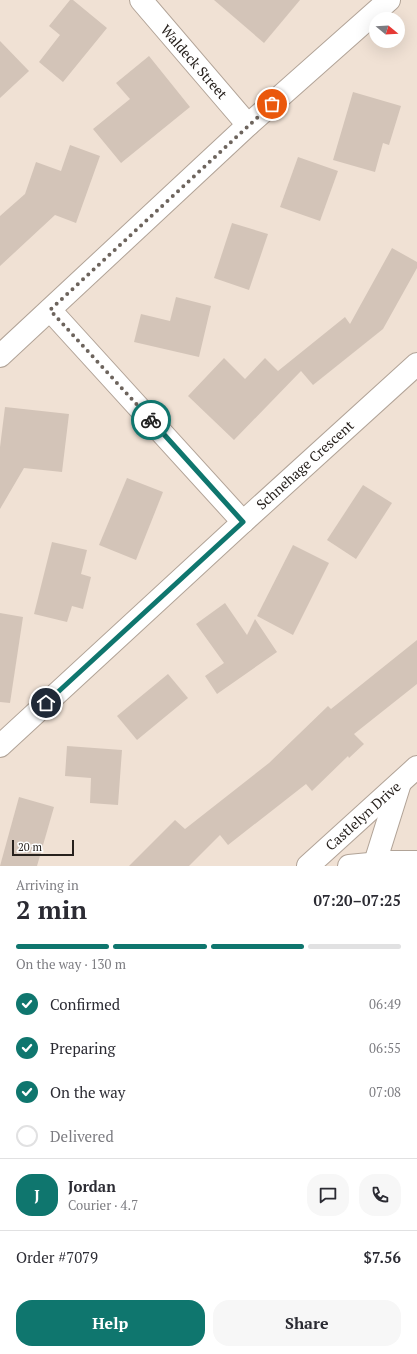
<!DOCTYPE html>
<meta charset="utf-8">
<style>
body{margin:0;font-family:"PT Serif",serif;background:#f7f7f7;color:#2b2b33;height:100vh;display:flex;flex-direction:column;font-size:15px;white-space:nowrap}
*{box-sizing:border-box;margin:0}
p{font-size:13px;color:#7c7c81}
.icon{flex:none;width:22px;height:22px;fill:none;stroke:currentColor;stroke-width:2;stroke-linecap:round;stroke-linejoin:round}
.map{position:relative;height:866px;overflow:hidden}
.drawer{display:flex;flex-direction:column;background:#fff;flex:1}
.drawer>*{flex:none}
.needle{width:26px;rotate:108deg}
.buttons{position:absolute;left:369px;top:12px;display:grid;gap:8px}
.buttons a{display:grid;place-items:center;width:36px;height:36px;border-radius:50%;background:#fff;box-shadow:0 4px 16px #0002;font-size:20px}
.scale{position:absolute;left:12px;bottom:10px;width:62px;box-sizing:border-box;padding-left:4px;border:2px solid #27211d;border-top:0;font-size:11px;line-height:14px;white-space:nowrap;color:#27211d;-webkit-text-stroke:3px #fff;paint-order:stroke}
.pin{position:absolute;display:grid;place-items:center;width:34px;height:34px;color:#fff;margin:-17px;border:2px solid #fff;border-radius:50%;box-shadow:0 1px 4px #0007}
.courier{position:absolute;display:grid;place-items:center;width:40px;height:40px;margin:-20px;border:3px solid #0f766e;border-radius:50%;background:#fff;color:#222;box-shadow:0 1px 5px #0007}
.summary em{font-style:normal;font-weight:700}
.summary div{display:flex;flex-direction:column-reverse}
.summary{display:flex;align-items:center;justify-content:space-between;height:68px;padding:0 16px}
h1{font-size:26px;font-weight:700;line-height:30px}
.bar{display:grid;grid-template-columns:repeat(4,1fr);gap:6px 4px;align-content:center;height:48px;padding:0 16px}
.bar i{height:5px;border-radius:3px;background:#e1e1e2}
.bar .on{background:#0f766e}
.bar p{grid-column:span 4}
.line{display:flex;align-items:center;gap:10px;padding:0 16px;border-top:1px solid #e1e1e2}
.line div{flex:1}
.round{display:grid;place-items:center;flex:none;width:42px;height:42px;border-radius:16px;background:#f7f7f7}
ol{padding:0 16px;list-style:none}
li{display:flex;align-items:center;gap:12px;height:44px}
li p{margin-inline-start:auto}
li .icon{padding:4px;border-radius:50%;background:#0f766e;color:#fff;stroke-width:4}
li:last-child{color:#7c7c81}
li i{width:22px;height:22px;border:2px solid #e1e1e2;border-radius:50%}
.cta{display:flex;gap:8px;margin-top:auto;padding:8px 16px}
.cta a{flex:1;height:46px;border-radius:16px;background:#0f766e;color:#fff;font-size:16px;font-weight:700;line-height:46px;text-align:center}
.cta a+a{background:#f7f7f7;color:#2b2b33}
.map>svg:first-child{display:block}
.building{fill:#d3c4b8}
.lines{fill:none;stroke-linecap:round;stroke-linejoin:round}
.street-casing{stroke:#b1a397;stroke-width:24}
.secondary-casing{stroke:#b1a397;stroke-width:24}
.street{stroke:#fff;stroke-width:22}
.secondary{stroke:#fff;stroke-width:22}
.done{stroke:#6d645d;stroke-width:4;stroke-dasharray:0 7.2}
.route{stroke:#0f766e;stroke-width:5}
.labels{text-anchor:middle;stroke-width:3;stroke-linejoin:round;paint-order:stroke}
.street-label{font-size:14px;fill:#27211d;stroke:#fff}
</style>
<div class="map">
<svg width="417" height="866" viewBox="0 0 417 866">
<rect width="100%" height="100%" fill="#f0e1d4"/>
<g class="building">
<path d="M70,0h3l34,28 -44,54 -24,-20 21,-27 -11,-9z"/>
<path d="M214,0h86l-36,43z"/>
<path d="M0,41l29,30 -29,27z"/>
<path d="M149,56l41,51 -69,56 -28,-34 37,-30 -14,-16z"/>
<path d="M353,92l48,14 -12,39 -6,-2 -8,29 -42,-12z"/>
<path d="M70,145l30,11 -24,67 -21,-8 -55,51v-50l25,-22 11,-32 25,9z"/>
<path d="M298,157l40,14 -18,50 -40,-14z"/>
<path d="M232,223l36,11 -19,56 -35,-12z"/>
<path d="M392,248l25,14v6l-34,61 -70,56 -12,-14 -67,69 -46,-44 36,-38 21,21 20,-21 13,13 67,-54 5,7z"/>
<path d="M176,297l35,9 -12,51 -65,-15 7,-28 29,7z"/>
<path d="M5,407l64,7 -7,58 -38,-4 -24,41v-62z"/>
<path d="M127,478l36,14 -27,68 -37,-15z"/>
<path d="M363,485l29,18 -36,56 -29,-19z"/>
<path d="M52,542l35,8 -6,24 10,3 -8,32 -11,-3 -5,16 -33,-8z"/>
<path d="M293,545l36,18 -36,72 -36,-19z"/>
<path d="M225,603l22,32 8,-16 22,33 -60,42 -12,-18 19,-13 -28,-39z"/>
<path d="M0,613l23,4 -13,86 -10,-1z"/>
<path d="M417,640v44l-63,50 10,10 -15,14 -1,-2 -36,35 -6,-7 -78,61 -8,-10 -31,31h-60l46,-46 10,9 84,-66 59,-57 3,3z"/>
<path d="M168,674l20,24 -51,42 -20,-24z"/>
<path d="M67,746l55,4 -4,55 -28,-2 1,-25 -26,-2z"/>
<path d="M19,797l35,10 -17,59h-37z"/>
</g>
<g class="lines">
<defs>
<g id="street">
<path d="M141,0l107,125"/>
<path d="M50,310l193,212"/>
<path d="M0,356l248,-231 141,-125"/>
<path d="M0,746l243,-224 174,-158"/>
</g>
<g id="secondary">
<path d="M308,866l109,-99"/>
<path d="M349,866l41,-4h27"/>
<path d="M374,866l26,-83"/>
</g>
</defs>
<use href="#street" class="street-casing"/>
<use href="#secondary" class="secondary-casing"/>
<use href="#street" class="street"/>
<use href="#secondary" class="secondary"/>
</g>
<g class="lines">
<path class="done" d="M151,420l-101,-110 222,-206"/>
<path class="route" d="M46,703l197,-181 -92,-102"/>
</g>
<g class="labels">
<g class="street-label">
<text transform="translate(194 62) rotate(49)" y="5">Waldeck Street</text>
<text transform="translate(305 465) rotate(-42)" y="5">Schnehage Crescent</text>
<text transform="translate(363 816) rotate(-42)" y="5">Castlelyn Drive</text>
</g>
</g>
</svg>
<div class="buttons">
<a><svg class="needle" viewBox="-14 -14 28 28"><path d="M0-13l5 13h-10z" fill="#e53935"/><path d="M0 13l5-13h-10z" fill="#7c7c81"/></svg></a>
</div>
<div class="scale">20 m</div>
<div class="pin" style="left:272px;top:104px;background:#ea580c"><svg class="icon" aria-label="bag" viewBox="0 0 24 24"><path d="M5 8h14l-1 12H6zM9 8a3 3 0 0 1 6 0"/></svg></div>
<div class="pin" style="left:46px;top:703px;background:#1f2937"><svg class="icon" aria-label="home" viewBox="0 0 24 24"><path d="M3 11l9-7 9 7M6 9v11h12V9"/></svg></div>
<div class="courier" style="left:151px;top:420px"><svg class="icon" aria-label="bike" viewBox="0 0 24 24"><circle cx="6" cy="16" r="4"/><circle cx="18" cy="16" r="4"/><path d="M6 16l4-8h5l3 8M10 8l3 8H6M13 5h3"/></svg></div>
</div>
<section class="drawer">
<div class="summary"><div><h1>2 min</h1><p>Arriving in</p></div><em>07:20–07:25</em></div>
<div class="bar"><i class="on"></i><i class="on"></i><i class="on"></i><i></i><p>On the way · 130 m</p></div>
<ol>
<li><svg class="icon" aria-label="check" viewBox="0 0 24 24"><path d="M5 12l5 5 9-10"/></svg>Confirmed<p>06:49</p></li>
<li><svg class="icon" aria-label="check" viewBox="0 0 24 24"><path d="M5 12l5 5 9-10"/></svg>Preparing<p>06:55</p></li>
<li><svg class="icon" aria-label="check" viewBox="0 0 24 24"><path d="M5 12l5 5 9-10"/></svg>On the way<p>07:08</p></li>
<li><i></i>Delivered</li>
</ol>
<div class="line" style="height:72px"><b class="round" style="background:#0f766e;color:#fff">J</b><div><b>Jordan</b><p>Courier · 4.7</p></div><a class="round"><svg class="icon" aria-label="chat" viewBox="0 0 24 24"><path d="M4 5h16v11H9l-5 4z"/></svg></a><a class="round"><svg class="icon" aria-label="phone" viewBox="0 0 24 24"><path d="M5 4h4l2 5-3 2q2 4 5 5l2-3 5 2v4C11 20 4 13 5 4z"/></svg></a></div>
<div class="line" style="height:52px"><div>Order #7079</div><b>$7.56</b></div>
<div class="cta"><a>Help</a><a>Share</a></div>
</section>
